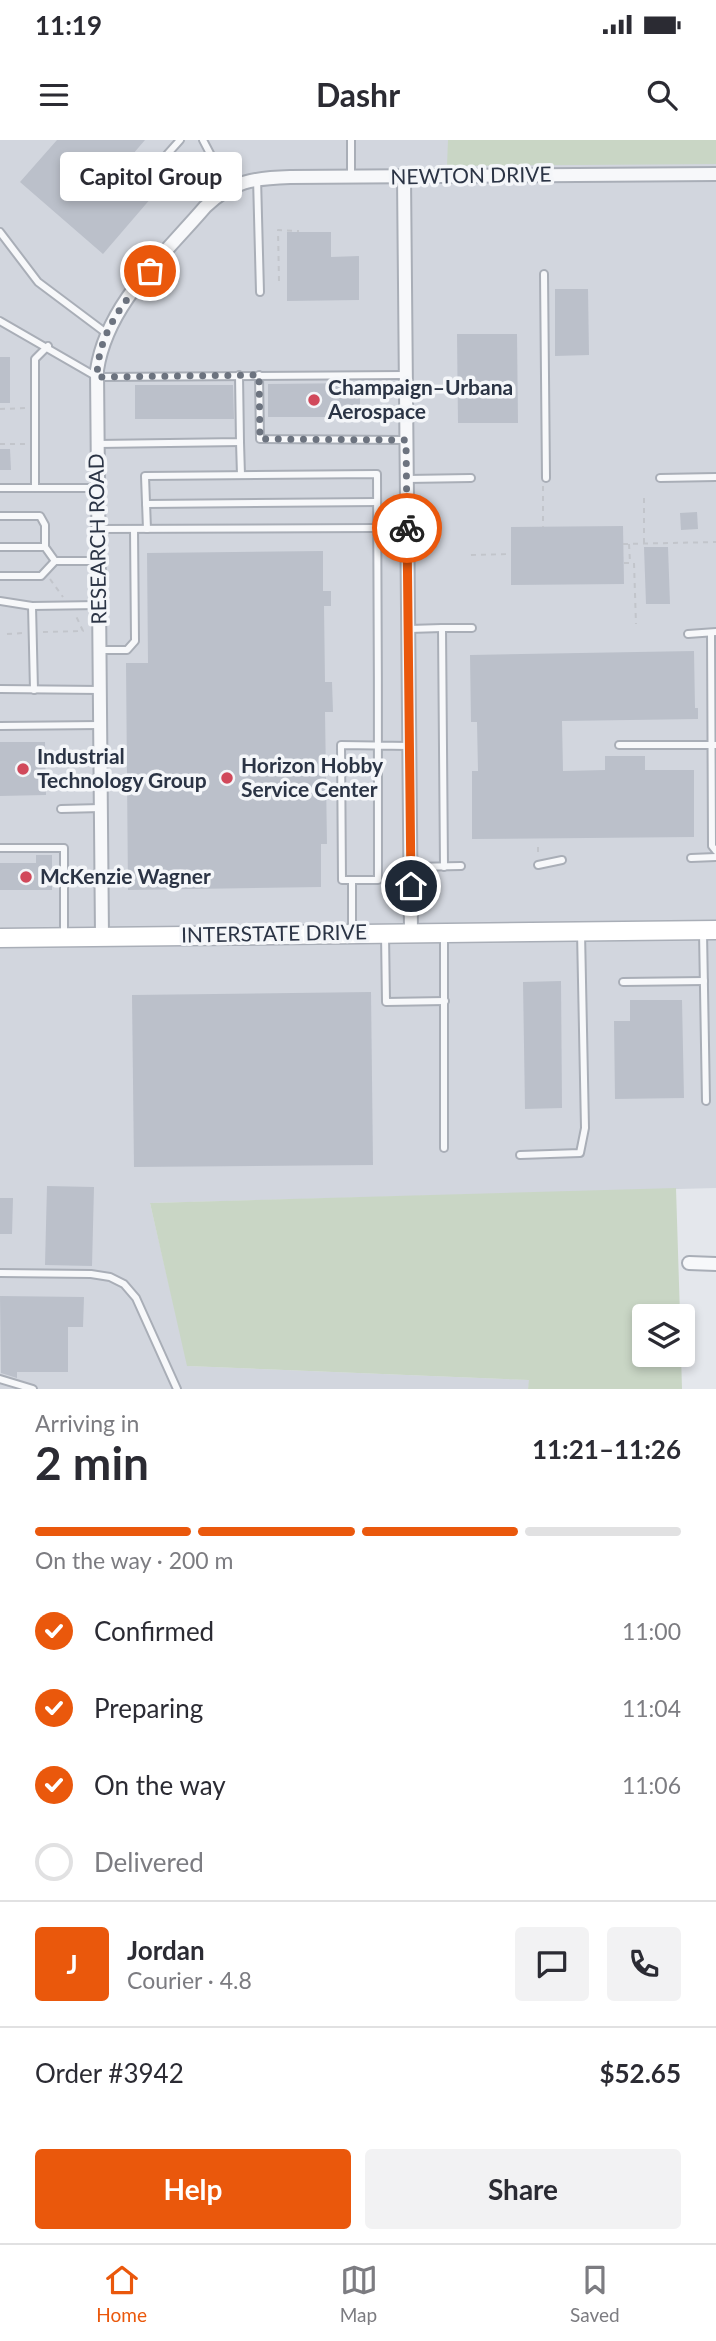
<!DOCTYPE html>
<meta charset="utf-8">
<style>
body{margin:0;font-family:Lato,sans-serif;background:#f2f2f3;color:#2b2b33;height:100vh;display:flex;flex-direction:column;font-size:26px;white-space:nowrap}
*{box-sizing:border-box;margin:0}
p{font-size:23px;color:#7c7c81}
.icon{flex:none;width:38px;height:38px;fill:none;stroke:currentColor;stroke-width:2;stroke-linecap:round;stroke-linejoin:round}
.map{position:relative;height:1249px;overflow:hidden}
.panel{display:flex;flex-direction:column;background:#fff;flex:1}
.panel>*{flex:none}
.buttons{position:absolute;left:632px;top:1164px;display:grid;gap:14px}
.buttons a{display:grid;place-items:center;width:63px;height:63px;border-radius:7px;background:#fff;box-shadow:0 4px 10px #0003;font-size:35px}
.pin{position:absolute;display:grid;place-items:center;width:60px;height:60px;color:#fff;margin:-30px;border:4px solid #fff;border-radius:50%;box-shadow:0 2px 7px #0007}
.courier{position:absolute;display:grid;place-items:center;width:70px;height:70px;margin:-35px;border:5px solid #ea580c;border-radius:50%;background:#fff;color:#222;box-shadow:0 2px 9px #0007}
.bubble{position:absolute;height:49px;border-radius:7px;background:#fff;box-shadow:0 4px 10px #0003;font-size:23px;font-weight:700;line-height:49px;text-align:center}
.headline em{font-style:normal;font-weight:700}
.headline div{display:flex;flex-direction:column-reverse}
.headline{display:flex;align-items:center;justify-content:space-between;height:119px;padding:0 35px}
h1{font-size:46px;font-weight:700;line-height:52px}
.bar{display:grid;grid-template-columns:repeat(4,1fr);gap:10px 7px;align-content:center;height:84px;padding:0 35px}
.bar i{height:9px;border-radius:5px;background:#e1e1e2}
.bar .on{background:#ea580c}
.bar p{grid-column:span 4}
.line{display:flex;align-items:center;gap:18px;padding:0 35px;border-top:2px solid #e1e1e2}
.line div{flex:1}
.round{display:grid;place-items:center;flex:none;width:74px;height:74px;border-radius:7px;background:#f2f2f3}
ol{padding:0 35px;list-style:none}
li{display:flex;align-items:center;gap:21px;height:77px}
li p{margin-inline-start:auto}
li .icon{padding:7px;border-radius:50%;background:#ea580c;color:#fff;stroke-width:4}
li:last-child{color:#7c7c81}
li i{width:38px;height:38px;border:4px solid #e1e1e2;border-radius:50%}
.button{display:flex;gap:14px;margin-top:auto;padding:14px 35px}
.button a{flex:1;height:80px;border-radius:7px;background:#ea580c;color:#fff;font-size:28px;font-weight:700;line-height:80px;text-align:center}
.button a+a{background:#f2f2f3;color:#2b2b33}
.status{display:flex;justify-content:space-between;align-items:center;height:49px;padding:0 35px;background:#fff;direction:ltr}
.status svg{height:19px;fill:currentColor}
header{display:flex;justify-content:space-between;align-items:center;height:91px;padding:0 35px;background:#fff;font-size:32px;font-weight:700}
.tab-bar{display:flex;justify-content:space-around;align-items:center;height:98px;border-top:2px solid #e1e1e2;background:#fff;font-size:19px;color:#7c7c81}
.tab-bar a{display:grid;justify-items:center;gap:4px}
.tab-bar .on{color:#ea580c}
.map>svg:first-child{display:block}
.built{fill:#d2d6de}
.green{fill:#c9d6c5}
.building{fill:#bbc0ca}
.lines{fill:none;stroke-linecap:round;stroke-linejoin:round}
.lane-casing{stroke:#a9aeb7;stroke-width:10}
.street-casing{stroke:#a9aeb7;stroke-width:16}
.secondary-casing{stroke:#a9aeb7;stroke-width:21}
.path{stroke:#c2c5cb;stroke-width:2;stroke-dasharray:5 5;stroke-linecap:butt}
.lane{stroke:#f7f8fa;stroke-width:6}
.street{stroke:#f7f8fa;stroke-width:12}
.secondary{stroke:#fff;stroke-width:18}
.done{stroke:#6c737f;stroke-width:7;stroke-dasharray:0 12.6}
.route{stroke:#ea580c;stroke-width:9}
.poi-dot{fill:#d1495b;stroke:#f4f6f9;stroke-width:2.5}
.labels{text-anchor:middle;stroke-width:7;stroke-linejoin:round;paint-order:stroke}
.street-label{font-size:21px;fill:#2b3445;stroke:#f4f6f9}
.poi-label{font-size:21px;font-weight:bold;fill:#2b3445;stroke:#f4f6f9;text-anchor:start}
</style>
<div class="status"><b>11:19</b><svg viewBox="0 0 49 12"><path d="M0 12V9h3v3zM5 12V6h3v6zM10 12V3h3v9zM15 12V0h3v12zM26 1h20v11H26zM47 4h2v5h-2z"/></svg></div>
<header><svg class="icon" aria-label="menu" viewBox="0 0 24 24"><path d="M4 6h16M4 12h16M4 18h16"/></svg>Dashr<svg class="icon" aria-label="search" viewBox="0 0 24 24"><circle cx="10" cy="10" r="6"/><path d="M15 15l6 6"/></svg></header>
<div class="map">
<svg width="716" height="1249" viewBox="0 0 716 1249">
<rect width="100%" height="100%" fill="#e4e7ec"/>
<path class="built" d="M0,0h716v1048l-566,15 38,163 342,14 -2,9h-528z"/>
<g class="green">
<path d="M448,0h268v24l-269,2z"/>
<path d="M676,1048l4,128h-36v38l37,1 1,34h-154l1,-9 -342,-14 -37,-163z"/>
</g>
<g class="building">
<path d="M57,0h88l-19,22 32,28 -55,64 -83,-72z"/>
<path d="M287,92h44v25l28,-1v44l-72,1z"/>
<path d="M555,149h33l1,66 -34,1z"/>
<path d="M457,194h60l1,89h-60z"/>
<rect x="0" y="217" width="10" height="46"/>
<path d="M360,243v34h-92v-33z"/>
<path d="M135,245h98l1,34h-99z"/>
<path d="M0,309h10l1,21h-11z"/>
<path d="M697,372l1,17 -17,1 -1,-17z"/>
<path d="M623,386l1,58 -113,1v-58z"/>
<path d="M644,407h24l2,57h-24z"/>
<path d="M323,411v40h8v15h-7l1,76h7l1,30h-8l2,132h-6v43l-193,3 -2,-227h22l-1,-110z"/>
<path d="M694,511l1,57h3v11l-136,2 1,50 42,-1v-14h40v14h49v67l-222,2v-68h6l-1,-49h-6l-1,-67z"/>
<path d="M0,602h45l1,53 -46,1z"/>
<path d="M36,715h16v35h-52v-27h36z"/>
<path d="M561,841l1,127 -37,1 -2,-127z"/>
<path d="M371,852l2,173 -239,2 -2,-172z"/>
<path d="M630,860h52l2,98 -69,1 -1,-78h16z"/>
<path d="M47,1046l47,1 -2,79 -47,-1z"/>
<path d="M0,1058h13l-1,36h-12z"/>
<path d="M0,1156l84,1 -1,30h-15v45h-51v6l-16,-5z"/>
</g>
<g class="lines">
<defs>
<g id="lane">
<path d="M203,0l25,48"/>
<path d="M351,0v37"/>
<path d="M155,28l25,-28"/>
<path d="M257,38l3,114"/>
<path d="M0,92l38,50 68,51"/>
<path d="M544,134l2,204"/>
<path d="M0,181l97,56 308,-2"/>
<path d="M259,235l1,64 146,1"/>
<path d="M240,302l1,33"/>
<path d="M98,304l142,-2 -1,-67"/>
<path d="M660,338l56,-1"/>
<path d="M407,339l64,-1"/>
<path d="M0,348h98"/>
<path d="M35,348v-129l13,-13"/>
<path d="M146,364l231,-2"/>
<path d="M0,376h40l5,9v22"/>
<path d="M98,389l279,-1"/>
<path d="M147,389l-2,-53 232,-2c1,135 1,271 1,406h-36l-1,-135 68,1"/>
<path d="M0,407h45l10,14"/>
<path d="M0,436h41l14,-15h43"/>
<path d="M0,461l32,5 67,-1"/>
<path d="M32,466l2,84"/>
<path d="M409,489l33,-1"/>
<path d="M711,493l1,213 4,5"/>
<path d="M688,494l28,-2"/>
<path d="M99,510h28l8,-9 -1,-112"/>
<path d="M0,549l100,1"/>
<path d="M0,586l100,-1"/>
<path d="M619,605h97"/>
<path d="M61,669l40,-1"/>
<path d="M0,708h64v88"/>
<path d="M691,718l25,-1"/>
<path d="M538,725l24,-5"/>
<path d="M411,727l50,-1"/>
<path d="M444,727l-2,-239h30"/>
<path d="M352,740v50"/>
<path d="M703,792l3,169"/>
<path d="M444,793v215"/>
<path d="M385,794l1,68 59,-1"/>
<path d="M623,842l81,-1"/>
<path d="M520,1015l60,-2 5,-25 -4,-196"/>
<path d="M0,1133l91,1 19,3 14,7 12,14 41,91"/>
<path d="M0,1239l33,10"/>
</g>
<g id="street">
<path d="M404,37l7,755"/>
<path d="M102,797l-5,-567c10,-66 66,-114 108,-163 27,-26 49,-29 85,-30l426,-3"/>
<path d="M689,1123l27,1"/>
</g>
<path id="secondary" d="M0,798l716,-8"/>
</defs>
<use href="#lane" class="lane-casing"/>
<use href="#street" class="street-casing"/>
<use href="#secondary" class="secondary-casing"/>
<g class="path">
<path d="M279,141l-1,-51 21,1"/>
<path d="M0,269l27,-1"/>
<path d="M0,304h26"/>
<path d="M543,346v41"/>
<path d="M644,358v45"/>
<path d="M623,404l93,-2"/>
<path d="M629,404l1,18"/>
<path d="M471,415l40,-1"/>
<path d="M624,423h10l2,61"/>
<path d="M50,439l13,18"/>
<path d="M43,492l40,-1 -7,-15"/>
<path d="M7,494l17,-1"/>
<path d="M538,707v7"/>
</g>
<use href="#lane" class="lane"/>
<use href="#street" class="street"/>
<use href="#secondary" class="secondary"/>
</g>
<g class="lines">
<path class="done" d="M150,131c-27,32 -52,62 -53,106l162,-2 1,64 146,1 1,88"/>
<path class="route" d="M407,388l4,358"/>
</g>
<g class="poi-dot">
<circle cx="314" cy="260" r="7"/>
<circle cx="23" cy="629" r="7"/>
<circle cx="227" cy="638" r="7"/>
<circle cx="26" cy="737" r="7"/>
</g>
<g class="labels">
<g class="street-label">
<text transform="translate(471 36) rotate(-1)" y="7">NEWTON DRIVE</text>
<text transform="translate(98 399) rotate(-91)" y="7">RESEARCH ROAD</text>
<text transform="translate(274 794) rotate(-1)" y="7">INTERSTATE DRIVE</text>
</g>
<g class="poi-label">
<text x="328" y="255">Champaign–Urbana<tspan x="328" dy="24">Aerospace</tspan></text>
<text x="37" y="624">Industrial<tspan x="37" dy="24">Technology Group</tspan></text>
<text x="241" y="633">Horizon Hobby<tspan x="241" dy="24">Service Center</tspan></text>
<text x="40" y="744">McKenzie Wagner</text>
</g>
</g>
</svg>
<div class="buttons">
<a><svg class="icon" aria-label="layers" viewBox="0 0 24 24"><path d="M12 4l9 5-9 5-9-5zM3 14l9 5 9-5"/></svg></a>
</div>
<div class="pin" style="left:150px;top:131px;background:#ea580c"><svg class="icon" aria-label="bag" viewBox="0 0 24 24"><path d="M5 8h14l-1 12H6zM9 8a3 3 0 0 1 6 0"/></svg></div>
<div class="pin" style="left:411px;top:746px;background:#1f2937"><svg class="icon" aria-label="home" viewBox="0 0 24 24"><path d="M3 11l9-7 9 7M6 9v11h12V9"/></svg></div>
<div class="courier" style="left:407px;top:388px"><svg class="icon" aria-label="bike" viewBox="0 0 24 24"><circle cx="6" cy="16" r="4"/><circle cx="18" cy="16" r="4"/><path d="M6 16l4-8h5l3 8M10 8l3 8H6M13 5h3"/></svg></div>
<div class="bubble" style="left:60px;top:12px;width:182px">Capitol Group</div>
</div>
<section class="panel">
<div class="headline"><div><h1>2 min</h1><p>Arriving in</p></div><em>11:21–11:26</em></div>
<div class="bar"><i class="on"></i><i class="on"></i><i class="on"></i><i></i><p>On the way · 200 m</p></div>
<ol>
<li><svg class="icon" aria-label="check" viewBox="0 0 24 24"><path d="M5 12l5 5 9-10"/></svg>Confirmed<p>11:00</p></li>
<li><svg class="icon" aria-label="check" viewBox="0 0 24 24"><path d="M5 12l5 5 9-10"/></svg>Preparing<p>11:04</p></li>
<li><svg class="icon" aria-label="check" viewBox="0 0 24 24"><path d="M5 12l5 5 9-10"/></svg>On the way<p>11:06</p></li>
<li><i></i>Delivered</li>
</ol>
<div class="line" style="height:126px"><b class="round" style="background:#ea580c;color:#fff">J</b><div><b>Jordan</b><p>Courier · 4.8</p></div><a class="round"><svg class="icon" aria-label="chat" viewBox="0 0 24 24"><path d="M4 5h16v11H9l-5 4z"/></svg></a><a class="round"><svg class="icon" aria-label="phone" viewBox="0 0 24 24"><path d="M5 4h4l2 5-3 2q2 4 5 5l2-3 5 2v4C11 20 4 13 5 4z"/></svg></a></div>
<div class="line" style="height:91px"><div>Order #3942</div><b>$52.65</b></div>
<div class="button"><a>Help</a><a>Share</a></div>
</section>
<nav class="tab-bar">
<a class="on"><svg class="icon" aria-label="home" viewBox="0 0 24 24"><path d="M3 11l9-7 9 7M6 9v11h12V9"/></svg>Home</a>
<a><svg class="icon" aria-label="map" viewBox="0 0 24 24"><path d="M3 6l6-2 6 2 6-2v14l-6 2-6-2-6 2zM9 4v14M15 6v14"/></svg>Map</a>
<a><svg class="icon" aria-label="saved" viewBox="0 0 24 24"><path d="M7 4h10v16l-5-4-5 4z"/></svg>Saved</a>
</nav>
